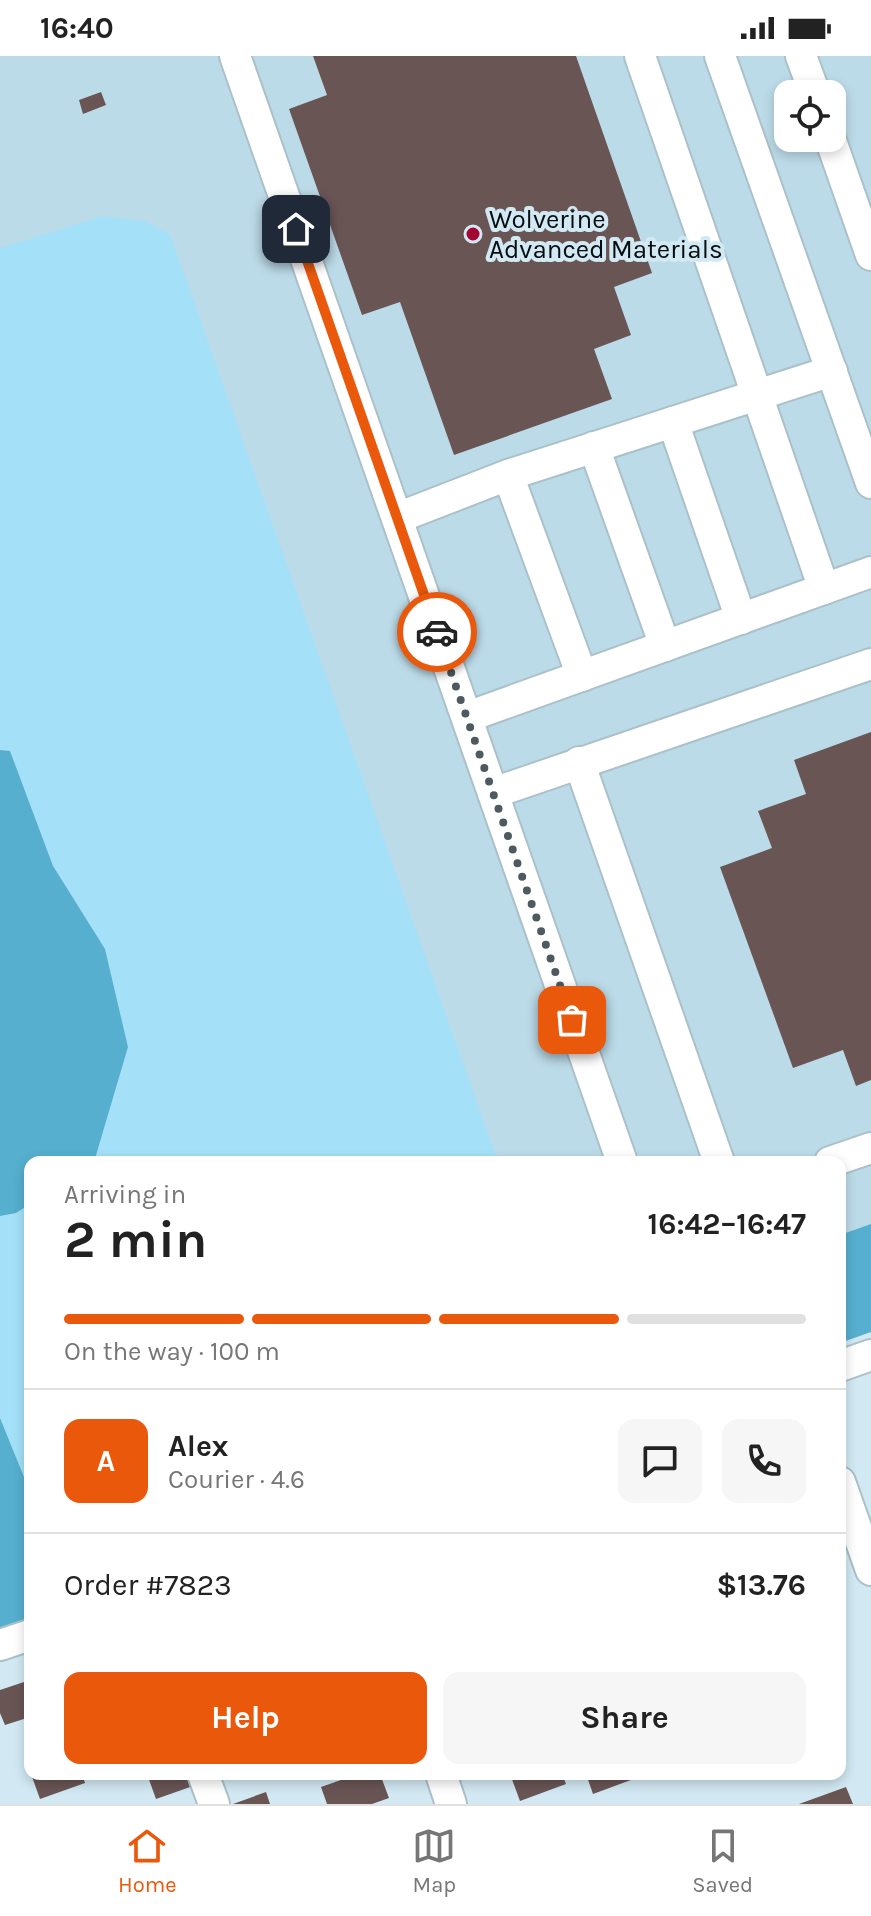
<!DOCTYPE html>
<meta charset="utf-8">
<style>
body{margin:0;font-family:Karla,sans-serif;background:#f6f6f6;color:#222;height:100vh;display:flex;flex-direction:column;font-size:30px;white-space:nowrap}
*{box-sizing:border-box;margin:0}
p{font-size:26px;color:#767676}
.icon{flex:none;width:44px;height:44px;fill:none;stroke:currentColor;stroke-width:2;stroke-linecap:round;stroke-linejoin:round}
.map{position:relative;flex:1;overflow:hidden}
.drawer{position:absolute;left:24px;top:1100px;width:822px;height:624px;display:flex;flex-direction:column;background:#fff;border-radius:16px;box-shadow:0 4px 12px #0003}
.drawer>*{flex:none}
.buttons{position:absolute;left:774px;top:24px;display:grid;gap:16px}
.buttons a{display:grid;place-items:center;width:72px;height:72px;border-radius:16px;background:#fff;box-shadow:0 4px 12px #0003;font-size:40px}
.pin{position:absolute;display:grid;place-items:center;width:68px;height:68px;color:#fff;margin:-34px;border-radius:16px;box-shadow:0 4px 12px #0006}
.courier{position:absolute;display:grid;place-items:center;width:80px;height:80px;margin:-40px;border:6px solid #ea580c;border-radius:50%;background:#fff;color:#222;box-shadow:0 2px 10px #0007}
.overview em{font-style:normal;font-weight:700}
.overview div{display:flex;flex-direction:column-reverse}
.overview{display:flex;align-items:center;justify-content:space-between;height:136px;padding:0 40px}
h1{font-size:52px;font-weight:700;line-height:60px}
.bar{display:grid;grid-template-columns:repeat(4,1fr);gap:12px 8px;align-content:center;height:96px;padding:0 40px}
.bar i{height:10px;border-radius:6px;background:#e0e0e0}
.bar .current{background:#ea580c}
.bar p{grid-column:span 4}
.line{display:flex;align-items:center;gap:20px;padding:0 40px;border-top:2px solid #e0e0e0}
.line div{flex:1}
.round{display:grid;place-items:center;flex:none;width:84px;height:84px;border-radius:16px;background:#f6f6f6}
.action{display:flex;gap:16px;margin-top:auto;padding:16px 40px}
.action a{flex:1;height:92px;border-radius:16px;background:#ea580c;color:#fff;font-size:32px;font-weight:700;line-height:92px;text-align:center}
.action a+a{background:#f6f6f6;color:#222}
.status{display:flex;justify-content:space-between;align-items:center;height:56px;padding:0 40px;background:#fff;direction:ltr}
.status svg{height:22px;fill:currentColor}
.menu{display:flex;justify-content:space-around;align-items:center;height:112px;border-top:2px solid #e0e0e0;background:#fff;font-size:22px;color:#767676}
.menu a{display:grid;justify-items:center;gap:4px}
.menu .current{color:#ea580c}
.map>svg:first-child{display:block}
.built{fill:#bcdbe8;fill-rule:evenodd}
.green{fill:#a4e1f8}
.forest{fill:#56afcf}
.building{fill:#6a5555}
.lines{fill:none;stroke-linecap:round;stroke-linejoin:round}
.minor-casing{stroke:#abc1ca;stroke-width:34}
.minor{stroke:#fff;stroke-width:30}
.done{stroke:#4d5a5f;stroke-width:8;stroke-dasharray:0 14.4}
.route{stroke:#ea580c;stroke-width:10}
.poi-dot{fill:#a40634;stroke:#d2e9f3;stroke-width:3}
.labels{text-anchor:middle;stroke-width:8;stroke-linejoin:round;paint-order:stroke}
.poi-label{font-size:26px;fill:#060d10;stroke:#d2e9f3;text-anchor:start}
</style>
<div class="status"><b>16:40</b><svg viewBox="0 0 49 12"><path d="M0 12V9h3v3zM5 12V6h3v6zM10 12V3h3v9zM15 12V0h3v12zM26 1h20v11H26zM47 4h2v5h-2z"/></svg></div>
<div class="map">
<svg width="871" height="1748" viewBox="0 0 871 1748">
<rect width="100%" height="100%" fill="#d2e9f3"/>
<path class="built" d="M0,0h871v1269l-31,12v-175h-810v462l-30,10zM788,38h44v44h-44z"/>
<g class="green">
<path d="M103,160l42,5 25,13 328,928h-404l34,-115 -23,-98 -52,-83 -43,-115 -10,-1v-502z"/>
<path d="M30,1148v281l-4,-3 -26,-64v-202l16,-3z"/>
</g>
<g class="forest">
<path d="M0,694l10,1 43,115 52,83 23,98 -34,115h-64v42l-14,9 -16,3z"/>
<path d="M871,1168v108l-31,11v-108z"/>
<path d="M0,1362l26,64 4,3v139l-30,10z"/>
</g>
<g class="building">
<path d="M313,0h263l76,217 -38,14 17,48 -37,14 18,50 -158,56 -54,-153 -38,13 -73,-206 38,-14z"/>
<path d="M101,36l5,13 -23,9 -4,-14z"/>
<path d="M871,676v348l-15,6 -13,-36 -50,18 -73,-201 52,-19 -14,-37 48,-17 -12,-34z"/>
<path d="M30,1624v37l-25,8 -5,-12v-23z"/>
<path d="M31,1718h51l3,9 -45,16z"/>
<path d="M147,1718h42l4,12 -37,13z"/>
<path d="M358,1718h22l9,24 -17,6h-45l-6,-17z"/>
<path d="M510,1718h52l4,10 -46,17z"/>
<path d="M586,1718h52l1,3 -46,17z"/>
<path d="M846,1731l7,17h-54z"/>
<path d="M266,1736l4,12h-37z"/>
</g>
<g class="lines">
<defs>
<g id="minor">
<path d="M235,0l387,1106"/>
<path d="M640,0l184,533"/>
<path d="M720,0l151,427"/>
<path d="M801,0l14,38"/>
<path d="M830,82l41,117"/>
<path d="M673,366l68,197"/>
<path d="M594,391l71,199"/>
<path d="M508,419l74,201"/>
<path d="M397,462l111,-43 324,-104"/>
<path d="M467,661l404,-145"/>
<path d="M579,706l140,400"/>
<path d="M493,737l378,-129"/>
<path d="M830,1106l41,-14"/>
<path d="M840,1310l31,-11"/>
<path d="M840,1426l31,88"/>
<path d="M0,1589l30,-10"/>
<path d="M203,1718l11,30"/>
<path d="M441,1718l10,30"/>
</g>
</defs>
<use href="#minor" class="minor-casing"/>
<use href="#minor" class="minor"/>
</g>
<g class="lines">
<path class="done" d="M437,576l135,388"/>
<path class="route" d="M296,173l141,403"/>
</g>
<circle class="poi-dot" cx="473" cy="178" r="8"/>
<g class="labels">
<g class="poi-label">
<text x="489" y="172">Wolverine<tspan x="489" dy="30">Advanced Materials</tspan></text>
</g>
</g>
</svg>
<div class="buttons">
<a><svg class="icon" aria-label="locate" viewBox="0 0 24 24"><circle cx="12" cy="12" r="6"/><path d="M12 2v4M12 18v4M2 12h4M18 12h4"/></svg></a>
</div>
<div class="pin" style="left:572px;top:964px;background:#ea580c"><svg class="icon" aria-label="bag" viewBox="0 0 24 24"><path d="M5 8h14l-1 12H6zM9 8a3 3 0 0 1 6 0"/></svg></div>
<div class="pin" style="left:296px;top:173px;background:#1f2937"><svg class="icon" aria-label="home" viewBox="0 0 24 24"><path d="M3 11l9-7 9 7M6 9v11h12V9"/></svg></div>
<div class="courier" style="left:437px;top:576px"><svg class="icon" aria-label="car" viewBox="0 0 24 24"><path d="M5 17H2v-5l4-1 3-4h7l3 4 3 1v5h-3M9 17h6M6 11h13"/><circle cx="7" cy="17" r="2"/><circle cx="17" cy="17" r="2"/></svg></div>
<section class="drawer">
<div class="overview"><div><h1>2 min</h1><p>Arriving in</p></div><em>16:42–16:47</em></div>
<div class="bar"><i class="current"></i><i class="current"></i><i class="current"></i><i></i><p>On the way · 100 m</p></div>
<div class="line" style="height:144px"><b class="round" style="background:#ea580c;color:#fff">A</b><div><b>Alex</b><p>Courier · 4.6</p></div><a class="round"><svg class="icon" aria-label="chat" viewBox="0 0 24 24"><path d="M4 5h16v11H9l-5 4z"/></svg></a><a class="round"><svg class="icon" aria-label="phone" viewBox="0 0 24 24"><path d="M5 4h4l2 5-3 2q2 4 5 5l2-3 5 2v4C11 20 4 13 5 4z"/></svg></a></div>
<div class="line" style="height:104px"><div>Order #7823</div><b>$13.76</b></div>
<div class="action"><a>Help</a><a>Share</a></div>
</section>
</div>
<nav class="menu">
<a class="current"><svg class="icon" aria-label="home" viewBox="0 0 24 24"><path d="M3 11l9-7 9 7M6 9v11h12V9"/></svg>Home</a>
<a><svg class="icon" aria-label="map" viewBox="0 0 24 24"><path d="M3 6l6-2 6 2 6-2v14l-6 2-6-2-6 2zM9 4v14M15 6v14"/></svg>Map</a>
<a><svg class="icon" aria-label="saved" viewBox="0 0 24 24"><path d="M7 4h10v16l-5-4-5 4z"/></svg>Saved</a>
</nav>
